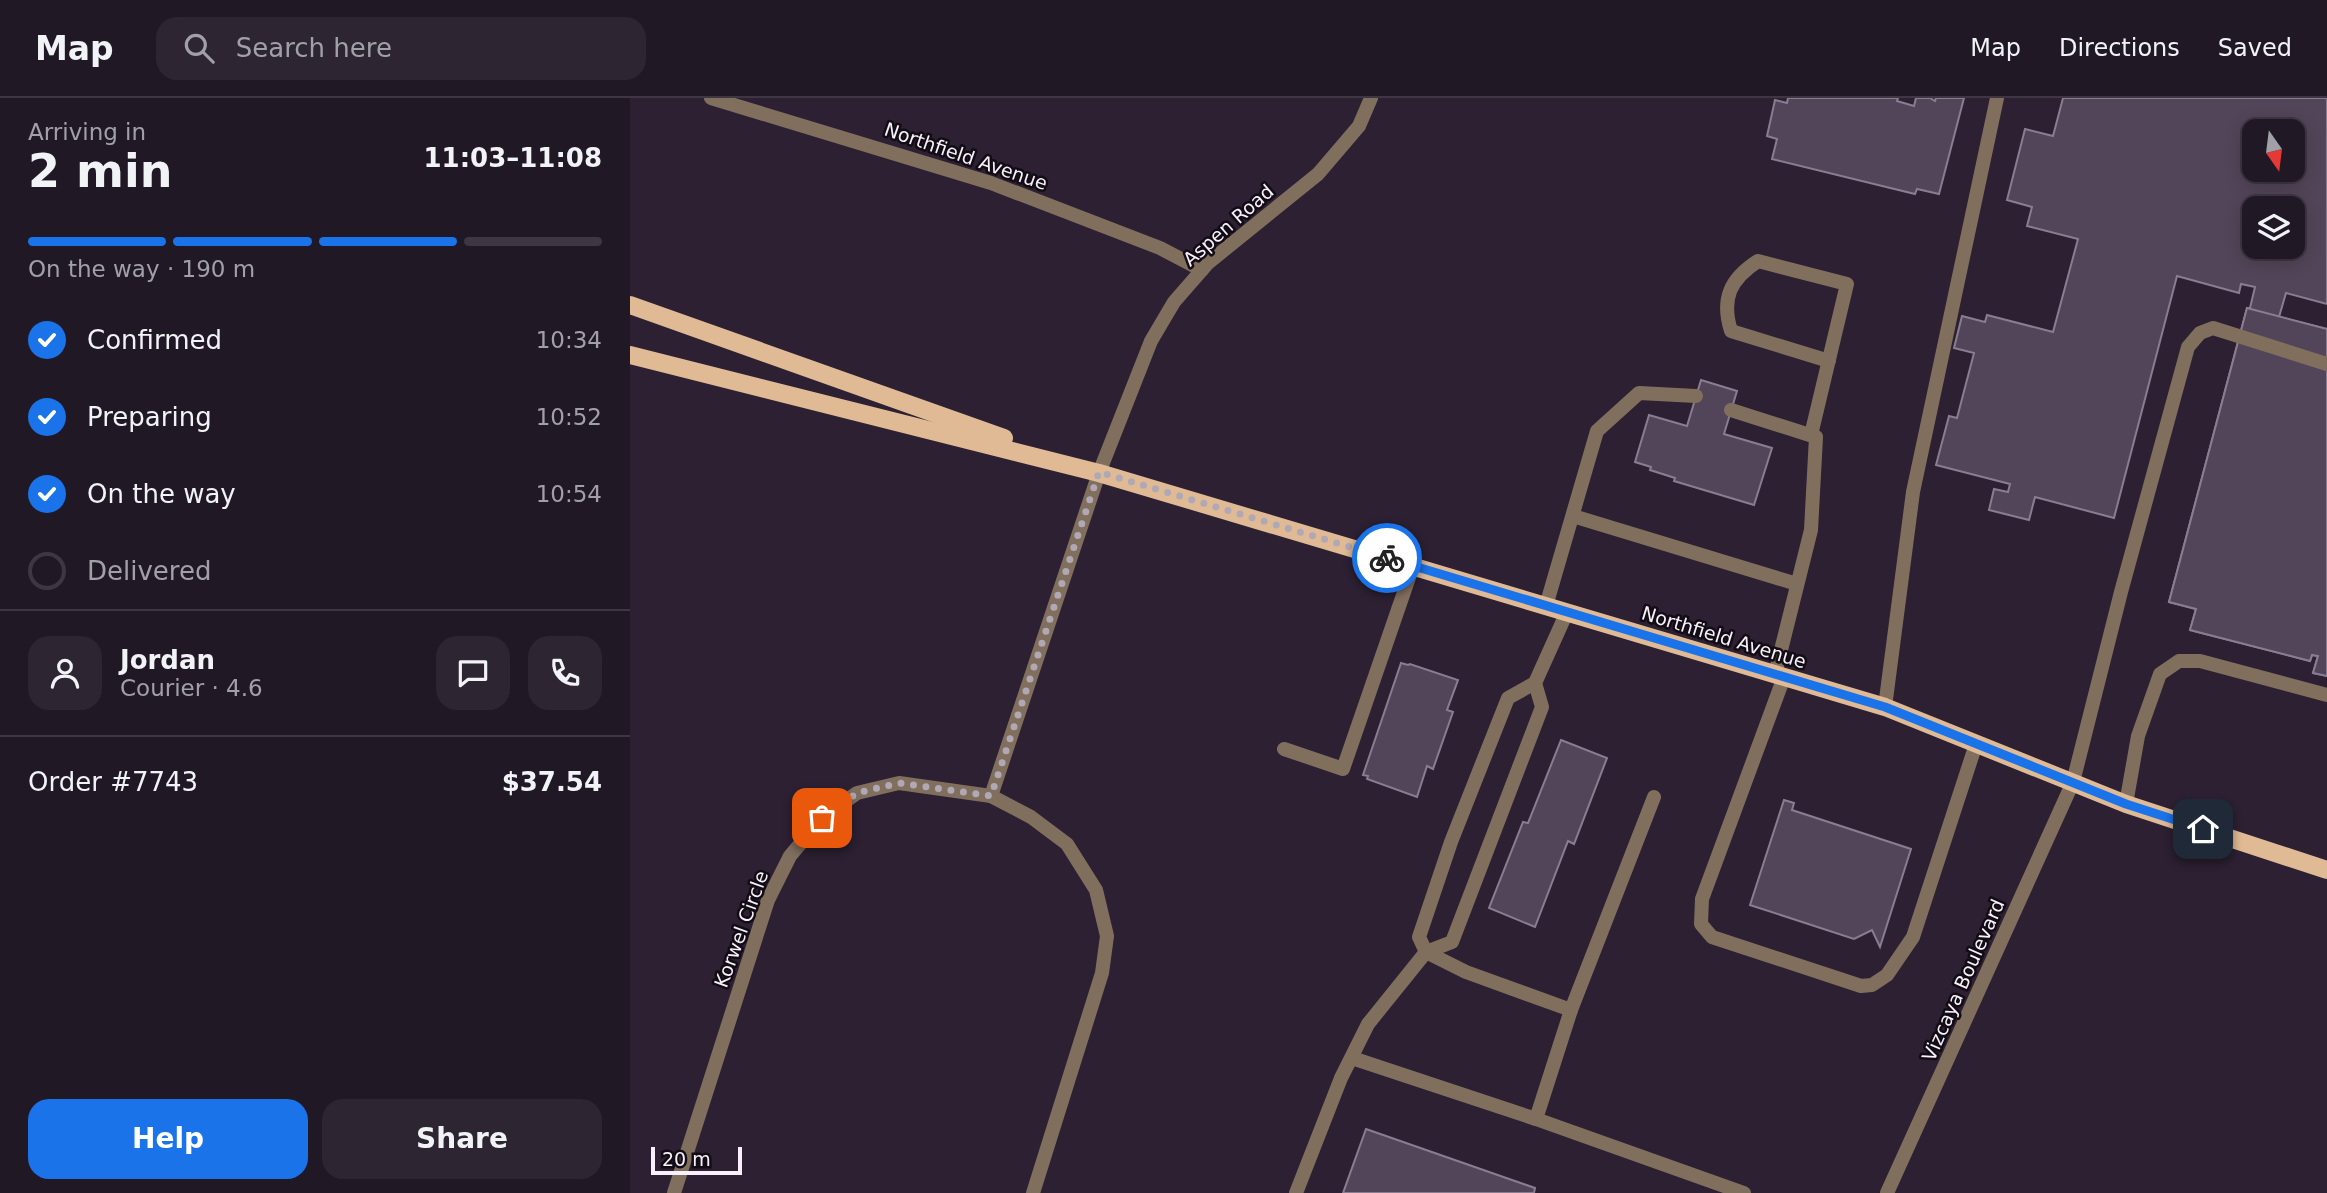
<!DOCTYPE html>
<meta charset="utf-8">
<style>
body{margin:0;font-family:"DejaVu Sans",sans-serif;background:#2d2532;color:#f1f3f6;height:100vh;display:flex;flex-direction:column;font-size:26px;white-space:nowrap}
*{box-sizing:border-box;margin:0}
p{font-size:23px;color:#a2a0a7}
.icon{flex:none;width:38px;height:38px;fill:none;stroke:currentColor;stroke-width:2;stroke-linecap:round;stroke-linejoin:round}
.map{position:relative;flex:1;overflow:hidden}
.details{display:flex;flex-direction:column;background:#211826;width:630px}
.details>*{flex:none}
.needle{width:46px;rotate:166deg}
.fabs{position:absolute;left:1612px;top:21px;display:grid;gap:14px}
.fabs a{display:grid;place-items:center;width:63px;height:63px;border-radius:14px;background:#211826;box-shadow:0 4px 18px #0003,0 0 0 2px #3e3743;font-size:35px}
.scale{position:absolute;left:21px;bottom:18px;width:91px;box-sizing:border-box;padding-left:7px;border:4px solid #f8f1fc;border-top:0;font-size:19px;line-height:24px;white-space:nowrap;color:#f8f1fc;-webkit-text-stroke:5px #120c14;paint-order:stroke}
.pin{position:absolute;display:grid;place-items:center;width:60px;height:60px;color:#fff;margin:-30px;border-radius:14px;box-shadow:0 4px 10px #0006}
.courier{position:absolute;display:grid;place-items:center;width:70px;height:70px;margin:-35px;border:5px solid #1a73e8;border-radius:50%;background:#fff;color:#222;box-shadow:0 2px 9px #0007}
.headline em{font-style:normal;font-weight:700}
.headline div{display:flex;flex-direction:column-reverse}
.headline{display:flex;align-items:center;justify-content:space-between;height:119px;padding:0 28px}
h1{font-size:46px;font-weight:700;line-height:52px}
.bar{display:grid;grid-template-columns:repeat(4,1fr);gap:10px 7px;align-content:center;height:84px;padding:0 28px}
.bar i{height:9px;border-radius:5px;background:#3e3743}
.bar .selected{background:#1a73e8}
.bar p{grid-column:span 4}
.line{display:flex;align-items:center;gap:18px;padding:0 28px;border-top:2px solid #3e3743}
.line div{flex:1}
.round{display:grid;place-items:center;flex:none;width:74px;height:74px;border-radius:21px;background:#2d2532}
ol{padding:0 28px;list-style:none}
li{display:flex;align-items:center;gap:21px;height:77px}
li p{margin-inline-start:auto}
li .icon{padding:7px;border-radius:50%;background:#1a73e8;color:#fff;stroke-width:4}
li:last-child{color:#a2a0a7}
li i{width:38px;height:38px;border:4px solid #3e3743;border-radius:50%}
.button{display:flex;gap:14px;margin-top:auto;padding:14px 28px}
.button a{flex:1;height:80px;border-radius:21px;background:#1a73e8;color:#fff;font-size:28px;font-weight:700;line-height:80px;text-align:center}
.button a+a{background:#2d2532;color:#f1f3f6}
header{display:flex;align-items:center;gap:42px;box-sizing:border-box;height:98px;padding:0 35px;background:#211826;border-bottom:2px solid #3e3743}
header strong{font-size:33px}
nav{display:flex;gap:38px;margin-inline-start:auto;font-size:24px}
.search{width:490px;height:63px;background:#2d2532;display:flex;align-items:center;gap:18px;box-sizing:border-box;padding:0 24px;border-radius:21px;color:#a2a0a7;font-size:26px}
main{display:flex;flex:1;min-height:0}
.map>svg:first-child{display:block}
.building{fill:#534559;stroke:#8a7c91;stroke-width:2;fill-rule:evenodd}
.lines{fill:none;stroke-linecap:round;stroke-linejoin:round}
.service{stroke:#816f5e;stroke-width:14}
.minor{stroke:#816f5e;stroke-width:14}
.primary{stroke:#dfba95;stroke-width:18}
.done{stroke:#b1a8b5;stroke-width:7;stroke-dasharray:0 12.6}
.route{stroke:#1a73e8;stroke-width:9}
.labels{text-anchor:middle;stroke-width:5;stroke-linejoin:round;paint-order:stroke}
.street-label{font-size:19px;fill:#f8f1fc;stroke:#120c14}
</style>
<header>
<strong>Map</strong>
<div class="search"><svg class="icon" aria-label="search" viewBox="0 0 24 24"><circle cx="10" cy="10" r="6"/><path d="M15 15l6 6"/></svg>Search here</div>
<nav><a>Map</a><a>Directions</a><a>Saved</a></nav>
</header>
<main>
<section class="details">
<div class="headline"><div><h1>2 min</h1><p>Arriving in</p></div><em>11:03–11:08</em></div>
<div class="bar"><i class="selected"></i><i class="selected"></i><i class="selected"></i><i></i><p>On the way · 190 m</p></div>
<ol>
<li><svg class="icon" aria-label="check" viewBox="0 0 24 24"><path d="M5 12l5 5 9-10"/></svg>Confirmed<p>10:34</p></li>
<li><svg class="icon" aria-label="check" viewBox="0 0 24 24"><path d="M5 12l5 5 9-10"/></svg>Preparing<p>10:52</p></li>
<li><svg class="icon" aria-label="check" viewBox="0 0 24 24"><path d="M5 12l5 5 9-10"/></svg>On the way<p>10:54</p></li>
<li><i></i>Delivered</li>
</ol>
<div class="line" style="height:126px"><a class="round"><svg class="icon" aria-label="person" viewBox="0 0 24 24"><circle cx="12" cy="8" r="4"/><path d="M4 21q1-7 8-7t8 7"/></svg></a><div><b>Jordan</b><p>Courier · 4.6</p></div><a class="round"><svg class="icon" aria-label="chat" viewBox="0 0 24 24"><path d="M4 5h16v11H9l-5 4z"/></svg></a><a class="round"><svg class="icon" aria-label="phone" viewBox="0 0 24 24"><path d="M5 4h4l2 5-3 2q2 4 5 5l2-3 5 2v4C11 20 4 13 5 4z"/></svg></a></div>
<div class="line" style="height:91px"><div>Order #7743</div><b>$37.54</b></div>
<div class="button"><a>Help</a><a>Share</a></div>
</section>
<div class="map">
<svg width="1697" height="1095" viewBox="0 0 1697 1095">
<rect width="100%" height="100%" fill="#2c2032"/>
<g class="building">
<path d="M1158,0h110l-1,3 17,5 2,-8h14l5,3 1,-3h28l-25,96 -22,-5 -2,5 -143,-35 5,-20 -10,-3 8,-36 12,3z"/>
<path d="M1433,0h264v206l-41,-11 -7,24 48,12v347l-14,-3 5,-17 -6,-1 -2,6 -120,-31 6,-21 -27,-7 78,-294h3l5,-21 -14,-3 -2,9 -62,-17 -63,242 -79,-21 -6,23 -40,-10 5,-21 14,3 2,-8 -74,-19 13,-49 8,2 17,-65 -20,-5 8,-32 23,6 2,-7 66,17 25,-93 -51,-13 5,-19 -25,-7 18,-71 28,7zM1624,33h38v39h-38zM1624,110h38v39h-38z"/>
<path d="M1617,210l80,21v347l-14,-3 5,-17 -6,-1 -2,6 -120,-31 6,-21 -27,-7z"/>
<path d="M1071,282l36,11 -13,43 48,14 -18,57 -80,-24 1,-3 -25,-8 1,-3 -16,-5 14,-47 38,11z"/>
<path d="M771,565l7,2 2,-1 48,16 -11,30 6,2 -20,57 -6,-3 -10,31 -50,-18 1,-3 -5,-1z"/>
<path d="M931,642l46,18 -33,86 -6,-3 -33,86 -46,-19 34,-86 5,1z"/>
<path d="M1154,702l10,3 -2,7 119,39 -31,98 -8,-17 -18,9 -104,-34z"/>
<path d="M736,1031l169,59 -1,5h-191z"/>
</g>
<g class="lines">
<g class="service">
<path d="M1101,312l85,27 -5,93 -36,144"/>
<path d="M1181,337l36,-151 -89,-23c-28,18 -37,38 -27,70l98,30"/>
<path d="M943,418l224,68"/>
<path d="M916,508l51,-175 42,-38 57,3"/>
<path d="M937,514l-32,71 -27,15 -57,144 -32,95 7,15 40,20 105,38"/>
<path d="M1154,579l-82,222 -1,25 11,13 149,49 11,-1 15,-10 26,-38 63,-193"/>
<path d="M654,651l59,20 70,-203"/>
<path d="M1443,684l48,-190 67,-245 12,-14 13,-5 114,36"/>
<path d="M1024,699l-83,213 -35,109 208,74"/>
<path d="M1496,706l12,-68 22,-62 19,-13h21l127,34"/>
<path d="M722,960l184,61"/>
<path d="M666,1095l45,-115 27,-54 58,-72 26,-10 90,-235 -7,-24"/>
</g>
<g class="minor">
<path d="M81,0l280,85 169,65 42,22"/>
<path d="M1255,609l28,-215 84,-394"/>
<path d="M361,698l108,-323 52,-132 23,-39 34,-39 110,-89 41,-48 12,-28"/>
<path d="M44,1095l94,-293 22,-44 32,-38 35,-25 42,-10 92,13 40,21 36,27 29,46 11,46 -5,37 -69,220"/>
<path d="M1257,1095l186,-411"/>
</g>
<g class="primary">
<path d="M0,207l374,133"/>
<path d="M0,257l469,118 786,234 241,97 201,66"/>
</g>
</g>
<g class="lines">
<path class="done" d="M192,720l35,-25 42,-10 92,13 108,-324 288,86"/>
<path class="route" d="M757,460l498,149 241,97 77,25"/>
</g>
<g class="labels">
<g class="street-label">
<text transform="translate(336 58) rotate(19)" y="7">Northfield Avenue</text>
<text transform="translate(598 127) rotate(-41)" y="7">Aspen Road</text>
<text transform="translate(1094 539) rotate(17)" y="7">Northfield Avenue</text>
<text transform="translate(111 831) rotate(-70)" y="7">Korwel Circle</text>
<text transform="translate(1333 882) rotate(-66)" y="7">Vizcaya Boulevard</text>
</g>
</g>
</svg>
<div class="fabs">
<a><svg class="needle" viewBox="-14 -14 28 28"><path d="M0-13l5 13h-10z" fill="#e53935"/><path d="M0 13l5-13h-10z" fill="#a2a0a7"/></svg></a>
<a><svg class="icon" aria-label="layers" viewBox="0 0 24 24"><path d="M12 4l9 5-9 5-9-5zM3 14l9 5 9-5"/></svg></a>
</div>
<div class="scale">20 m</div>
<div class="pin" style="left:192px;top:720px;background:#ea580c"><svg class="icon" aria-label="bag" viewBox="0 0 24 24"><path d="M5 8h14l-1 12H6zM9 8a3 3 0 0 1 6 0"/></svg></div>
<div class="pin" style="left:1573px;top:731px;background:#1f2937"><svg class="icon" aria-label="home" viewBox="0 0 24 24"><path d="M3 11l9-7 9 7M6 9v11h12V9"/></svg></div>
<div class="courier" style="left:757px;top:460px"><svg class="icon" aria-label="bike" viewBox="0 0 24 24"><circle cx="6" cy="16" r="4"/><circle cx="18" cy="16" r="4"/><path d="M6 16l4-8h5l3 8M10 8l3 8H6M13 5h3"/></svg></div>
</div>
</main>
